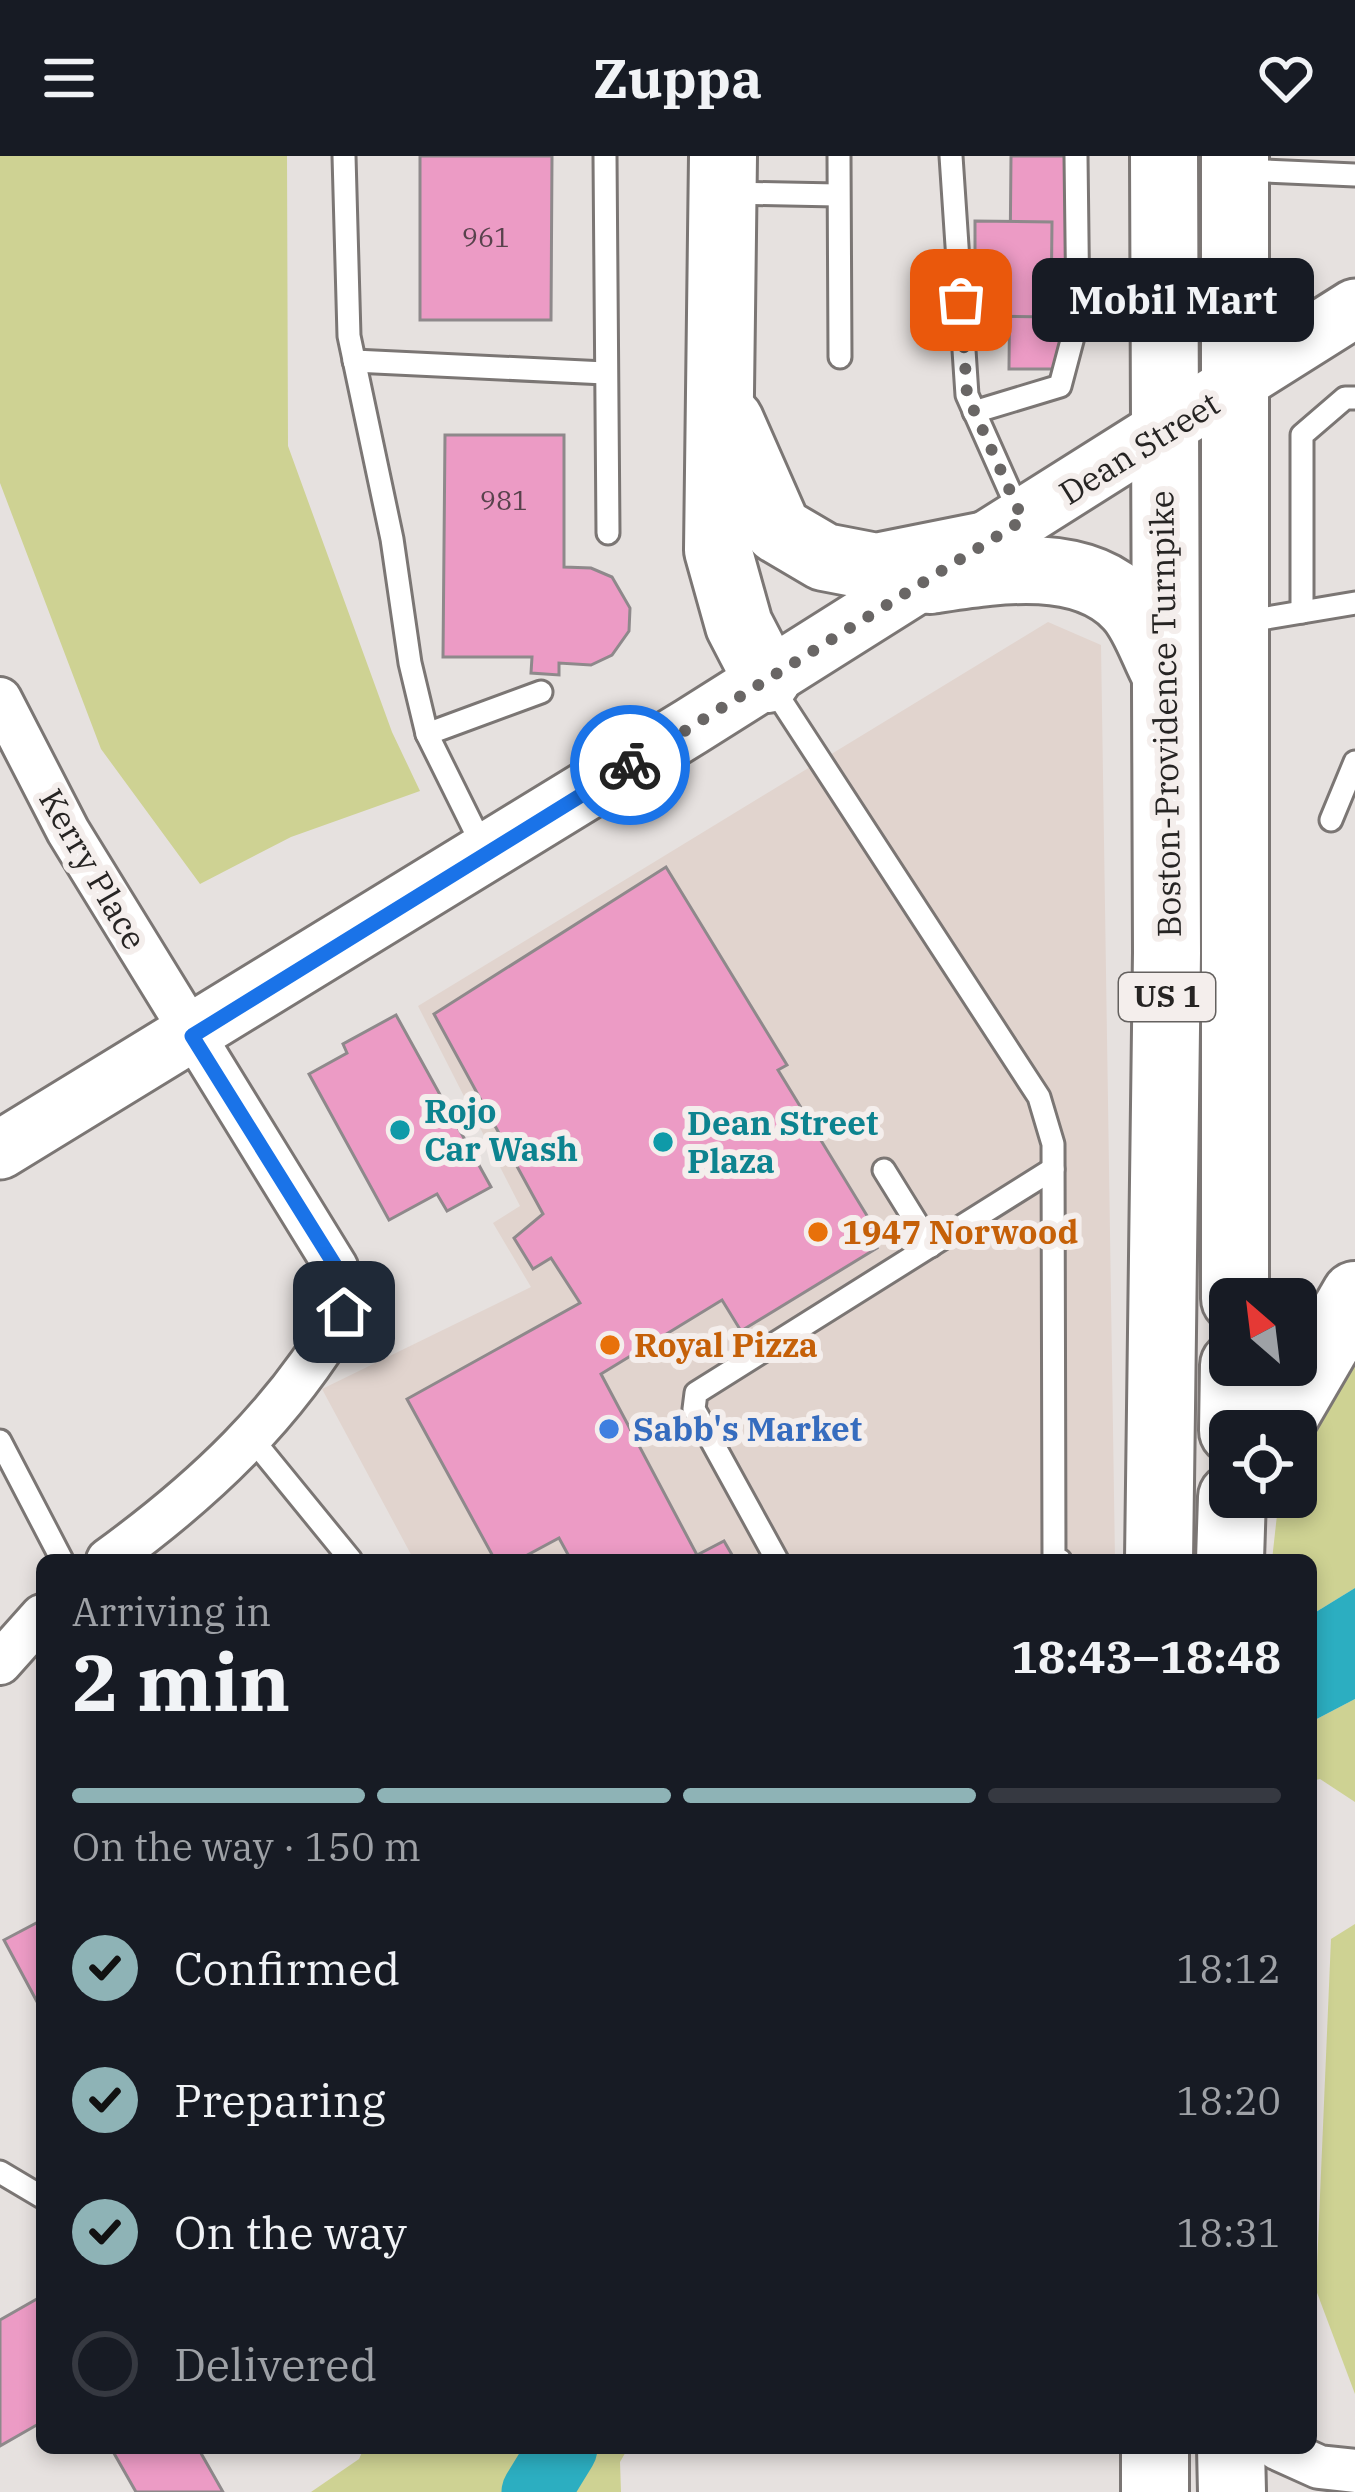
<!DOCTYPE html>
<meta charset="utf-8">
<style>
body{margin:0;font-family:"IBM Plex Serif",serif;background:#242831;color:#f1f3f6;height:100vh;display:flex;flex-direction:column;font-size:45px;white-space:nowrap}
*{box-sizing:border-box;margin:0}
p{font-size:39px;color:#9ea1a6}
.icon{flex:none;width:66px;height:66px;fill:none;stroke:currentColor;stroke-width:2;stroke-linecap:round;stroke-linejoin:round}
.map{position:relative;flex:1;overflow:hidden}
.panel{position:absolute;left:36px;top:1398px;width:1281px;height:900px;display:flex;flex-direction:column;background:#171b24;border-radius:18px;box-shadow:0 6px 18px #0003}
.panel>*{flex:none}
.needle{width:78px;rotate:332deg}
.buttons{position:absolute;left:1209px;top:1122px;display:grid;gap:24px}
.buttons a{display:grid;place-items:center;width:108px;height:108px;border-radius:18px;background:#171b24;box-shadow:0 6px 18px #0003;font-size:60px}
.pin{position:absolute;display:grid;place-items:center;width:102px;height:102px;color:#fff;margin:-51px;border-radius:24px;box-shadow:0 6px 18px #0006}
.courier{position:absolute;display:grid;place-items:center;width:120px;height:120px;margin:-60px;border:9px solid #1a73e8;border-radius:50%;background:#fff;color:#222;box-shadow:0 3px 15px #0007}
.bubble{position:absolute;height:84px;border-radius:18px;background:#171b24;box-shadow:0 6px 18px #0003;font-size:39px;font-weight:700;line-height:84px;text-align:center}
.summary em{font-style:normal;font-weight:700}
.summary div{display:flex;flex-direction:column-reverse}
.summary{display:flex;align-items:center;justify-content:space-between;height:204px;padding:0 36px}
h1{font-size:78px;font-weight:700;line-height:90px}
.bar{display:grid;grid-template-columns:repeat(4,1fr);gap:18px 12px;align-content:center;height:144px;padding:0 36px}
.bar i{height:15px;border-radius:9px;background:#363941}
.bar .current{background:#8eb3b6}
.bar p{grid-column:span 4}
ol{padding:0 36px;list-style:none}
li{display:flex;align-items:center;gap:36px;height:132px}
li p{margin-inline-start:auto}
li .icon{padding:12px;border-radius:50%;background:#8eb3b6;color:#111;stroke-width:4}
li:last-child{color:#9ea1a6}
li i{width:66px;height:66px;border:6px solid #363941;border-radius:50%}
header{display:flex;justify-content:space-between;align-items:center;height:156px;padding:0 36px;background:#171b24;font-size:54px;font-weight:700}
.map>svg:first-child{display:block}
.built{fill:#e1d4ce}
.green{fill:#ced293}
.water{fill:#2caec1}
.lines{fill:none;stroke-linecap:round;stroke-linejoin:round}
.river{stroke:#2caec1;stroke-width:69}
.building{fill:#ec9bc5;stroke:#8e898b;stroke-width:3}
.service-casing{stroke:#7b7674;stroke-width:27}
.minor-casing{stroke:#7b7674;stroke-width:48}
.secondary-casing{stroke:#7b7674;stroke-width:63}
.primary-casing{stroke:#7b7674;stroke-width:72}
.service{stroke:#fff;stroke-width:21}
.minor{stroke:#fff;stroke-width:42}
.secondary{stroke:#fff;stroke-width:57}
.primary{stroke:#fff;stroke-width:66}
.done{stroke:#696665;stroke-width:12;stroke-dasharray:0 21.6}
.route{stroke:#1a73e8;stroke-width:15}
.culture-dot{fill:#0f9aa8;stroke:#f4eeec;stroke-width:4.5}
.food-dot{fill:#e8710a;stroke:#f4eeec;stroke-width:4.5}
.shop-dot{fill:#3f7fe0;stroke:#f4eeec;stroke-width:4.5}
.labels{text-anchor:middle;stroke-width:12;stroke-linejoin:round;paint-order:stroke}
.number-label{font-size:27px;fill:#58424c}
.shield{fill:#f4eeec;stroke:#64615f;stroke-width:3}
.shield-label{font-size:30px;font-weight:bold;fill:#262423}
.street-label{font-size:33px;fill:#262423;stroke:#f4eeec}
.culture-label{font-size:33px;font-weight:bold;fill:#0d838f;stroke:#f4eeec;text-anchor:start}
.food-label{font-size:33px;font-weight:bold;fill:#c56008;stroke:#f4eeec;text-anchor:start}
.shop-label{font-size:33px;font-weight:bold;fill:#366cbe;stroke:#f4eeec;text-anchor:start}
</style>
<header><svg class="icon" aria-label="menu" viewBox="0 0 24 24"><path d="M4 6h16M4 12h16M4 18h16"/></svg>Zuppa<svg class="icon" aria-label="heart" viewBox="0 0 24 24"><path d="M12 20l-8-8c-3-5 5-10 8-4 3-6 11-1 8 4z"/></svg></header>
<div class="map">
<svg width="1355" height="2336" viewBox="0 0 1355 2336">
<rect width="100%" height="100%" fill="#e6e1df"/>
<path class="built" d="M1048,466l53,23 14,915h-701l-92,-171 209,-102 -38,-64 27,-17 -102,-200z"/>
<g class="green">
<path d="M0,0h287l1,290 104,286 28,59 -129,46 -91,47 -99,-135 -101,-266z"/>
<path d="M1355,1181v251l-44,27v-55h-39l7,-63h17v-40z"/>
<path d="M1355,1543v103l-35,-23 -9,2v-59z"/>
<path d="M1355,1768v470l-39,-104 15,-351z"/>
<path d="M364,2292h264l-8,14 1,30h-310l48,-33z"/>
</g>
<path class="water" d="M1355,1432v111l-44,23v-107z"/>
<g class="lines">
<path class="river" d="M536,2336l27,-44"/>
</g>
<g class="building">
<path d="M420,0h132l-1,164h-131z"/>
<path d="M1011,0h56l-3,213h-55z"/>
<path d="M975,65l77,1 -1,95 -76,-1z"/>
<path d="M445,279h119v132l27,1 21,9 18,31 -1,23 -17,24 -21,10 -32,-2v12l-28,-2 1,-16h-89z"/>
<path d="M666,711l121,198 -9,5 99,162 -7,5 7,11 -136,83 -19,-31 -121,74 96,181 27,-14 11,19h-164l-12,-22 -41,22h-23l-88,-161 173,-96 -29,-45 -18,11 -19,-31 29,-24 -109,-200z"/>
<path d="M396,859l95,172 -44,24 -10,-17 -48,26 -80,-146 38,-21 -4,-9z"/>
<path d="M42,1764v91l-38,-71z"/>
<path d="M42,2140v126l-42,24v-126z"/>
<path d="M111,2292h87l25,44h-87z"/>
</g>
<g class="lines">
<defs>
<g id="service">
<path d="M344,0l5,180 43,203 18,124 17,71 59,119"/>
<path d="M605,0l3,377"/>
<path d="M839,0l1,201"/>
<path d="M951,0l16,239 53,119"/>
<path d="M1242,14l113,5"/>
<path d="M730,37l107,2"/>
<path d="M354,205l251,12"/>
<path d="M974,256l86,-26 18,-68 -2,-162"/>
<path d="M1302,456v-177l43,-37h10"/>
<path d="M1243,466l112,-19"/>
<path d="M771,529l268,412 14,47 1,416h6"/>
<path d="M427,578l114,-42"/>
<path d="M1331,664l24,-58"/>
<path d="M884,1014l47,76"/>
<path d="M253,1284l98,120"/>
<path d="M0,1285l62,119"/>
<path d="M777,1404l-83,-151 2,-16 357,-224"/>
<path d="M0,2016l42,25"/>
</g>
<g id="minor">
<path d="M0,543l68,132 268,436 8,45c-60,103 -140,178 -236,248"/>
<path d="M0,1507l42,-47"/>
<path d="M1277,2292l42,19 36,4"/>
</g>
<path id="secondary" d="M0,994l692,-424 663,-418"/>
<g id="primary">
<path d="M723,0l-5,394 21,75 28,54"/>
<path d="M1235,0v1143"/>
<path d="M730,265l48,109 46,27 52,10 105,-21"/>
<path d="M930,424c61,-9 151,-26 199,26 16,17 25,47 36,67"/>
<path d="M1233,1275l1,-66"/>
<path d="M1276,1275l79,-136"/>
<path d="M1159,1404l8,-607 -3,-797"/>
<path d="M1230,1404l2,-63"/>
<path d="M1231,2292l1,44"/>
<path d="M1155,2336v-44"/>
</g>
</defs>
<use href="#service" class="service-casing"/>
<use href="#minor" class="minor-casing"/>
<use href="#secondary" class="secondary-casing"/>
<use href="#primary" class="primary-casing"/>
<use href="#service" class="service"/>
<use href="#minor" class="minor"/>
<use href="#secondary" class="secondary"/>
<use href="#primary" class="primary"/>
</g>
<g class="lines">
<path class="done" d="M630,609l393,-245 -56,-125 -6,-95"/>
<path class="route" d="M344,1156l-8,-45 -144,-231 438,-271"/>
</g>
<g class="culture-dot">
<circle cx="400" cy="974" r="12"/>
<circle cx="663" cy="986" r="12"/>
</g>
<g class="food-dot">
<circle cx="818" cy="1076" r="12"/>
<circle cx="610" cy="1189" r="12"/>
</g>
<circle class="shop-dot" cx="609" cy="1273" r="12"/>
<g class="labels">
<g class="number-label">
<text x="486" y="91">961</text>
<text x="504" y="354">981</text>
</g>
<rect class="shield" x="1119" y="817" width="96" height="48" rx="9"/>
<g class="shield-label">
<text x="1167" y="851">US 1</text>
</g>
<g class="street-label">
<text transform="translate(1139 292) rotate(-32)" y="12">Dean Street</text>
<text transform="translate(1165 558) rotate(-91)" y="12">Boston-Providence Turnpike</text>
<text transform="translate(93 713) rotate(60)" y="12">Kerry Place</text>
</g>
<g class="culture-label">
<text x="424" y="967">Rojo<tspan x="424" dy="38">Car Wash</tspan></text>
<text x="687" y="979">Dean Street<tspan x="687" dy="38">Plaza</tspan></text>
</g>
<g class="food-label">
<text x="842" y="1088">1947 Norwood</text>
<text x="634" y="1201">Royal Pizza</text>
</g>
<g class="shop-label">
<text x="633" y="1285">Sabb's Market</text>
</g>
</g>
</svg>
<div class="buttons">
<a><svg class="needle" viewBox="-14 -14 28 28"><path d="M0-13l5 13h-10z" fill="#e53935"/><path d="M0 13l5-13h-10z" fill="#9ea1a6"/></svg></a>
<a><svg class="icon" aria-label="locate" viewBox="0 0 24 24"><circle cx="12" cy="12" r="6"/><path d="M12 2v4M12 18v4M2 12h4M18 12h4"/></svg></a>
</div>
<div class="pin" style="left:961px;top:144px;background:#ea580c"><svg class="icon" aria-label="bag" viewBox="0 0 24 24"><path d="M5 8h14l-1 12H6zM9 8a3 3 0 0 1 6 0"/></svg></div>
<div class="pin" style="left:344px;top:1156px;background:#1f2937"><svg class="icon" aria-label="home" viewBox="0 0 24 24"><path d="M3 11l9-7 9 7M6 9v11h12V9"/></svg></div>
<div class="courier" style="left:630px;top:609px"><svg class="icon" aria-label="bike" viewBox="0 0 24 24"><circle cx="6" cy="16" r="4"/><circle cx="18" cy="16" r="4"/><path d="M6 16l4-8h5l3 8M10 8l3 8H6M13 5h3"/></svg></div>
<div class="bubble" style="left:1032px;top:102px;width:282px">Mobil Mart</div>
<section class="panel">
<div class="summary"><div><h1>2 min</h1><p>Arriving in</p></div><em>18:43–18:48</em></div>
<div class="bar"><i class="current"></i><i class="current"></i><i class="current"></i><i></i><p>On the way · 150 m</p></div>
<ol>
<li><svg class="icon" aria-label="check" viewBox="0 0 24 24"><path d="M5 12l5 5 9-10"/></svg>Confirmed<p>18:12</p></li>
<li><svg class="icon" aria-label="check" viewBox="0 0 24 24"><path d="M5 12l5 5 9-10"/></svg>Preparing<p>18:20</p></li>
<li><svg class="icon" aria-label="check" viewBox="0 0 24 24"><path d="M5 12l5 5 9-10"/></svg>On the way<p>18:31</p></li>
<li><i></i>Delivered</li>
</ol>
</section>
</div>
